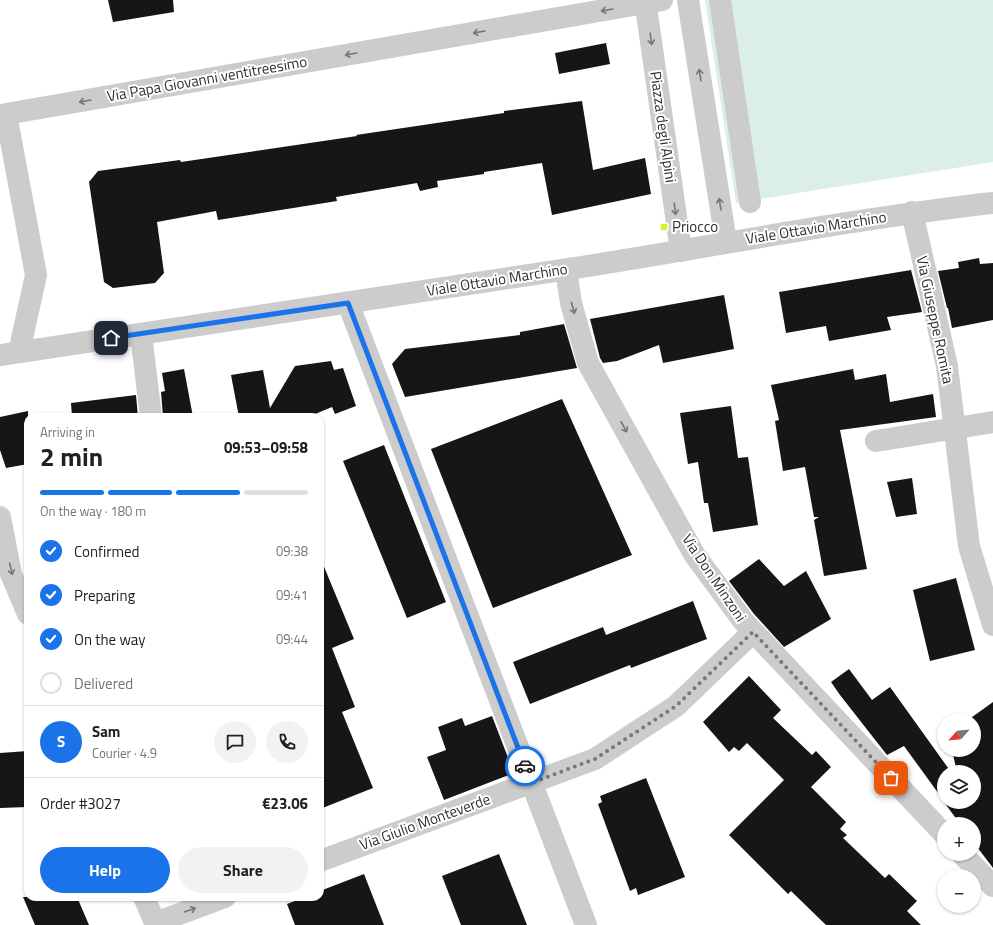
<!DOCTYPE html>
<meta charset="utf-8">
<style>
body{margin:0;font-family:"Titillium Web",sans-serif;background:#f2f2f2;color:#202124;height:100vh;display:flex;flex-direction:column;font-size:15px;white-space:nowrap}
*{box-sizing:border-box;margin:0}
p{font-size:13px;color:#757577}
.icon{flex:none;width:22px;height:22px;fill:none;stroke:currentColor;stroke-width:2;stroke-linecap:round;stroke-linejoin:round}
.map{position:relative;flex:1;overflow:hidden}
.sheet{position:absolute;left:24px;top:413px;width:300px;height:488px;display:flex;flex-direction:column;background:#fff;border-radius:12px;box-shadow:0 1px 3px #0004}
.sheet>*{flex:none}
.needle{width:26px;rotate:243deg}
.fabs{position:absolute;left:937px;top:713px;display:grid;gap:8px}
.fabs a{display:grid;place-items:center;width:44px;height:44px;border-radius:50%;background:#fff;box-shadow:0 1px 3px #0004;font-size:20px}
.pin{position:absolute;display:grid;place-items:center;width:34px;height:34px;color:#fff;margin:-17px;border-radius:8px;box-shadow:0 2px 6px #0006}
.courier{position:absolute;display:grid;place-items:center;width:40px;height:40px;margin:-20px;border:3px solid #1a73e8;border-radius:50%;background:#fff;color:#222;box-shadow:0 1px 5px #0007}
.headline em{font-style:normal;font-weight:700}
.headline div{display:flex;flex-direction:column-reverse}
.headline{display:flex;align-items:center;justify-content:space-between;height:68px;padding:0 16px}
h1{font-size:26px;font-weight:700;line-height:30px}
.bar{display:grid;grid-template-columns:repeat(4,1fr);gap:6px 4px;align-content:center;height:48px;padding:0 16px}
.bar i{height:5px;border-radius:3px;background:#e0e0e0}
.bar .on{background:#1a73e8}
.bar p{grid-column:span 4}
.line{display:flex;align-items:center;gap:10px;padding:0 16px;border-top:1px solid #e0e0e0}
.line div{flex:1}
.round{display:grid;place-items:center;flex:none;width:42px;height:42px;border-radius:21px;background:#f2f2f2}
ol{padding:0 16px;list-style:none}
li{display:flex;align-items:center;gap:12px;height:44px}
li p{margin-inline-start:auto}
li .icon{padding:4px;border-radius:50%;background:#1a73e8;color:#fff;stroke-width:4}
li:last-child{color:#757577}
li i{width:22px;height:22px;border:2px solid #e0e0e0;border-radius:50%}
.primary-button{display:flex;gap:8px;margin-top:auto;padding:8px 16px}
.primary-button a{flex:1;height:46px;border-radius:24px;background:#1a73e8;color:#fff;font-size:16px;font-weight:700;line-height:46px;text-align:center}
.primary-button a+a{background:#f2f2f2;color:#202124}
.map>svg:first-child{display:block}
.green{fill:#dceee8}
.building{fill:#161616}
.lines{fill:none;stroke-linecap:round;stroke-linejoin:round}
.pedestrian{stroke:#ccc;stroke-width:22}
.minor{stroke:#ccc;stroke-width:22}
.tertiary{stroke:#ccc;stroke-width:22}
.oneway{stroke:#767676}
.done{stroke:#787878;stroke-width:4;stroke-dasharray:0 7.2}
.route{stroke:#1a73e8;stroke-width:5}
.poi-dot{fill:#d5f523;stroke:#fff;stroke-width:1.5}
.labels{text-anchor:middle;stroke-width:4;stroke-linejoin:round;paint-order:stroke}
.street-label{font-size:15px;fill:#2f2f2f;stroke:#fff}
.poi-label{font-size:15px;fill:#2f2f2f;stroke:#fff;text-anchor:start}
</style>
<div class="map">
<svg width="993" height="925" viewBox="0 0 993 925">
<rect width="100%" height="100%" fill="#fff"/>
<path class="green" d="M705,0h288v162l-257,41z"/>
<g class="building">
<path d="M108,0h65l1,12 -61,10z"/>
<path d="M606,43l4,21 -51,10 -4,-21z"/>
<path d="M582,101l11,69 52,-12 6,36 -99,21 -10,-52 -58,9v2l-47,7 1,6 -18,4 -3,-8 -81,14 1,4 -119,19 -2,-9 -59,11 7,51 -9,10 -42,5 -9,-6 -15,-100 9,-11 82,-11 1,2 176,-26 -1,-1 148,-22v-2z"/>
<path d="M979,258l1,6 13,-1v57l-41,8 -4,-20h-1l-9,-37 21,-3 -1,-6z"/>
<path d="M911,270l11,42 -35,5 4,13 -62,11 -3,-15 -40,7 -7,-41z"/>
<path d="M724,295l10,54 -71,14 -4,-18 -42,16 -14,2 -3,-5 -10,-39z"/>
<path d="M564,324l13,44 -172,29 -13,-33 13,-15 115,-14v-3z"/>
<path d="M331,361l3,9 9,-2 13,38 -21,8 -3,-7 -24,10h-9l-1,-4 -25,4h-34l-8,-42 32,-5 7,38 25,-42z"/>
<path d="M184,369l9,48h-30l-2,-25 4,-1 -3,-18z"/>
<path d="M853,369l2,11 31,-6 4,28 43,-8 3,23 -96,13 27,139 -43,7 -10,-56 5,-3h-5l-9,-50 -22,4 -8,-50 4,-1 -8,-35z"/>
<path d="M136,395l2,22h-66l-1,-14z"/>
<path d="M562,399l70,156 -139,53 -62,-159z"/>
<path d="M731,406l7,52 10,-1 10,68 -45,7 -5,-29h-4l-6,-41 -10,2 -8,-51z"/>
<path d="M28,411v53l-22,4 -6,-18v-33z"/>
<path d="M384,445l62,157 -39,16 -64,-157z"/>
<path d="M912,478l5,36 -21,3 -9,-35z"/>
<path d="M320,557l34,82 -22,9 23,59 -13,5 31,76 -53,21z"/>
<path d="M759,559l25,27 22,-15 25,48 -47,28 -30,-33 -25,-33z"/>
<path d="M956,578l19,72 -45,11 -17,-71z"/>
<path d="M693,601l14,38 -76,29 -1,-3 -100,39 -17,-42 90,-35 3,8z"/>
<path d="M849,669l23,31 18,-13 61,85h-7v29l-40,-55 -17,9 -47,-60 -9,-13z"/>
<path d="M749,676l32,34 -8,8 39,37 4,-4 15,16 -20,20 35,35 -6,7 7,6 -4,3 42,40 4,-4 28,27 -10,10 14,14h-95l-35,-34 -3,3 -59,-59 55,-55 -37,-37 -8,8 -5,-4 -5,5 -26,-30z"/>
<path d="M993,702v166l-19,-25v-19h-14l-16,-22h30v-30h-17l-5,-22h22v-30h-6z"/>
<path d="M492,716l22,57 -70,27 -17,-43 19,-7 -8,-23 24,-9 3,8z"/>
<path d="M28,751v56l-28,1v-55z"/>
<path d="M646,778l39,99 -47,18 -2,-7 -6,3 -32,-87 4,-2 -2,-6z"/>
<path d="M499,854l28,71h-66l-19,-49z"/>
<path d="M364,874l20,51h-89l-8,-21 18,-7h15v-6z"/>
<path d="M23,897h54l12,28h-54z"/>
</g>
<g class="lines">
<path class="pedestrian" d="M720,0l30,202"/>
<g class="minor">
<path d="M645,0l36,251"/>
<path d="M688,0l38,242"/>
<path d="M912,212l35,154 22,180 24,79"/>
<path d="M566,270l5,33 17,60 106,191 50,68 200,212"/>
<path d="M348,303l238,622"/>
<path d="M141,334l10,83"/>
<path d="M19,352l17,-77 -30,-161 656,-114"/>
<path d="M876,441l117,-19"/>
<path d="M0,517l11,57 17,40"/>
<path d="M962,854l31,32"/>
<path d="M320,861l275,-102 81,-53 77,-74"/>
<path d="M144,897l12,28"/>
<path d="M155,923l70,-26"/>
</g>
<path class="tertiary" d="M0,355c190,-29 380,-56 569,-86 141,-22 282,-50 424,-66"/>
</g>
<defs><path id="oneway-shaft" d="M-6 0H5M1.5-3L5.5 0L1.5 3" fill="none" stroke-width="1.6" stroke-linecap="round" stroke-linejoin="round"/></defs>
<g class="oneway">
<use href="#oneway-shaft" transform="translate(607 10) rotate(170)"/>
<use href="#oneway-shaft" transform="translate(479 32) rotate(170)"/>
<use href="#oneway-shaft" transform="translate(651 39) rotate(82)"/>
<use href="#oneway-shaft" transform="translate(351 54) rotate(170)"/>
<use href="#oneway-shaft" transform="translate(700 75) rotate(-99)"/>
<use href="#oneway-shaft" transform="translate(85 101) rotate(170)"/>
<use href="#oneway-shaft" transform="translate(720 204) rotate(-99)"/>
<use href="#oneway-shaft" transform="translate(675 209) rotate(82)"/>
<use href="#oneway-shaft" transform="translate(573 308) rotate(75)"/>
<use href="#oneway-shaft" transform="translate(624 427) rotate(61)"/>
<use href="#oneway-shaft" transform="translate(11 569) rotate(77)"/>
<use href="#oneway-shaft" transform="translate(190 910) rotate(-20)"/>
</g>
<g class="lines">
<path class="done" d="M525,766l6,17 64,-24 81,-53 77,-74 138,146"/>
<path class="route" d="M111,338l237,-35 177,463"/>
</g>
<rect class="poi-dot" x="660" y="223" width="8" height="8" rx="2"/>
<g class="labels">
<g class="street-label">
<text transform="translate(207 79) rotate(-10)" y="5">Via Papa Giovanni ventitreesimo</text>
<text transform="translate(663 127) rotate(82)" y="5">Piazza degli Alpini</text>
<text transform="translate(816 228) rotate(-9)" y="5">Viale Ottavio Marchino</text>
<text transform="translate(497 280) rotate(-9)" y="5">Viale Ottavio Marchino</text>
<text transform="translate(935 320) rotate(78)" y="5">Via Giuseppe Romita</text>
<text transform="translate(714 578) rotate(56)" y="5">Via Don Minzoni</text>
<text transform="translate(425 822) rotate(-20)" y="5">Via Giulio Monteverde</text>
</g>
<g class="poi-label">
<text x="672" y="232">Priocco</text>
</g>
</g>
</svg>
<div class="fabs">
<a><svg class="needle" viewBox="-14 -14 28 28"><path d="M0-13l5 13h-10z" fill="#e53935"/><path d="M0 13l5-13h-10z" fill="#757577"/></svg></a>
<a><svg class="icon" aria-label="layers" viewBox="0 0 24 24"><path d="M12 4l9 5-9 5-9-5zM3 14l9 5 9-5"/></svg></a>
<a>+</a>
<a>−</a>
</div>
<div class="pin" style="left:891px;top:778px;background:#ea580c"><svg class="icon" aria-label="bag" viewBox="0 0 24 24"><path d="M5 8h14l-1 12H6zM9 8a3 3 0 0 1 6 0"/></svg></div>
<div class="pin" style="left:111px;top:338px;background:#1f2937"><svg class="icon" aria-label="home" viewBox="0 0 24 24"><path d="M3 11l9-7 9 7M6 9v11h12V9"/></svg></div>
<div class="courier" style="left:525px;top:766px"><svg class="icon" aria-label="car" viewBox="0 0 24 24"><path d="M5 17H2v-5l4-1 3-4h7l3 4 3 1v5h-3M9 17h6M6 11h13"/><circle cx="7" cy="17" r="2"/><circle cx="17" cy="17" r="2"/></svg></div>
<section class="sheet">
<div class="headline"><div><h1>2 min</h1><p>Arriving in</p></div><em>09:53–09:58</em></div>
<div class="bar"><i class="on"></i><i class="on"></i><i class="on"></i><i></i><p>On the way · 180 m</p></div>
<ol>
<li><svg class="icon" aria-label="check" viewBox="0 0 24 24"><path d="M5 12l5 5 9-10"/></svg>Confirmed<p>09:38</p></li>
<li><svg class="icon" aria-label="check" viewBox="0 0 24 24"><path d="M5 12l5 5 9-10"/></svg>Preparing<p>09:41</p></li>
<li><svg class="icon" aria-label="check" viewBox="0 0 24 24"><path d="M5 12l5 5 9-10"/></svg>On the way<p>09:44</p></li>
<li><i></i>Delivered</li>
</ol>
<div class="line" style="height:72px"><b class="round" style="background:#1a73e8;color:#fff">S</b><div><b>Sam</b><p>Courier · 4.9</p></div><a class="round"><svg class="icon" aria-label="chat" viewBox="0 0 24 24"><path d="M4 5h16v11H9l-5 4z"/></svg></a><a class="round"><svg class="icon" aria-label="phone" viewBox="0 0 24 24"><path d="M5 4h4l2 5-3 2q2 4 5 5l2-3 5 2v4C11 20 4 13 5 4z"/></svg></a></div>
<div class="line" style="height:52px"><div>Order #3027</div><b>€23.06</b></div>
<div class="primary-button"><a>Help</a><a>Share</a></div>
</section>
</div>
